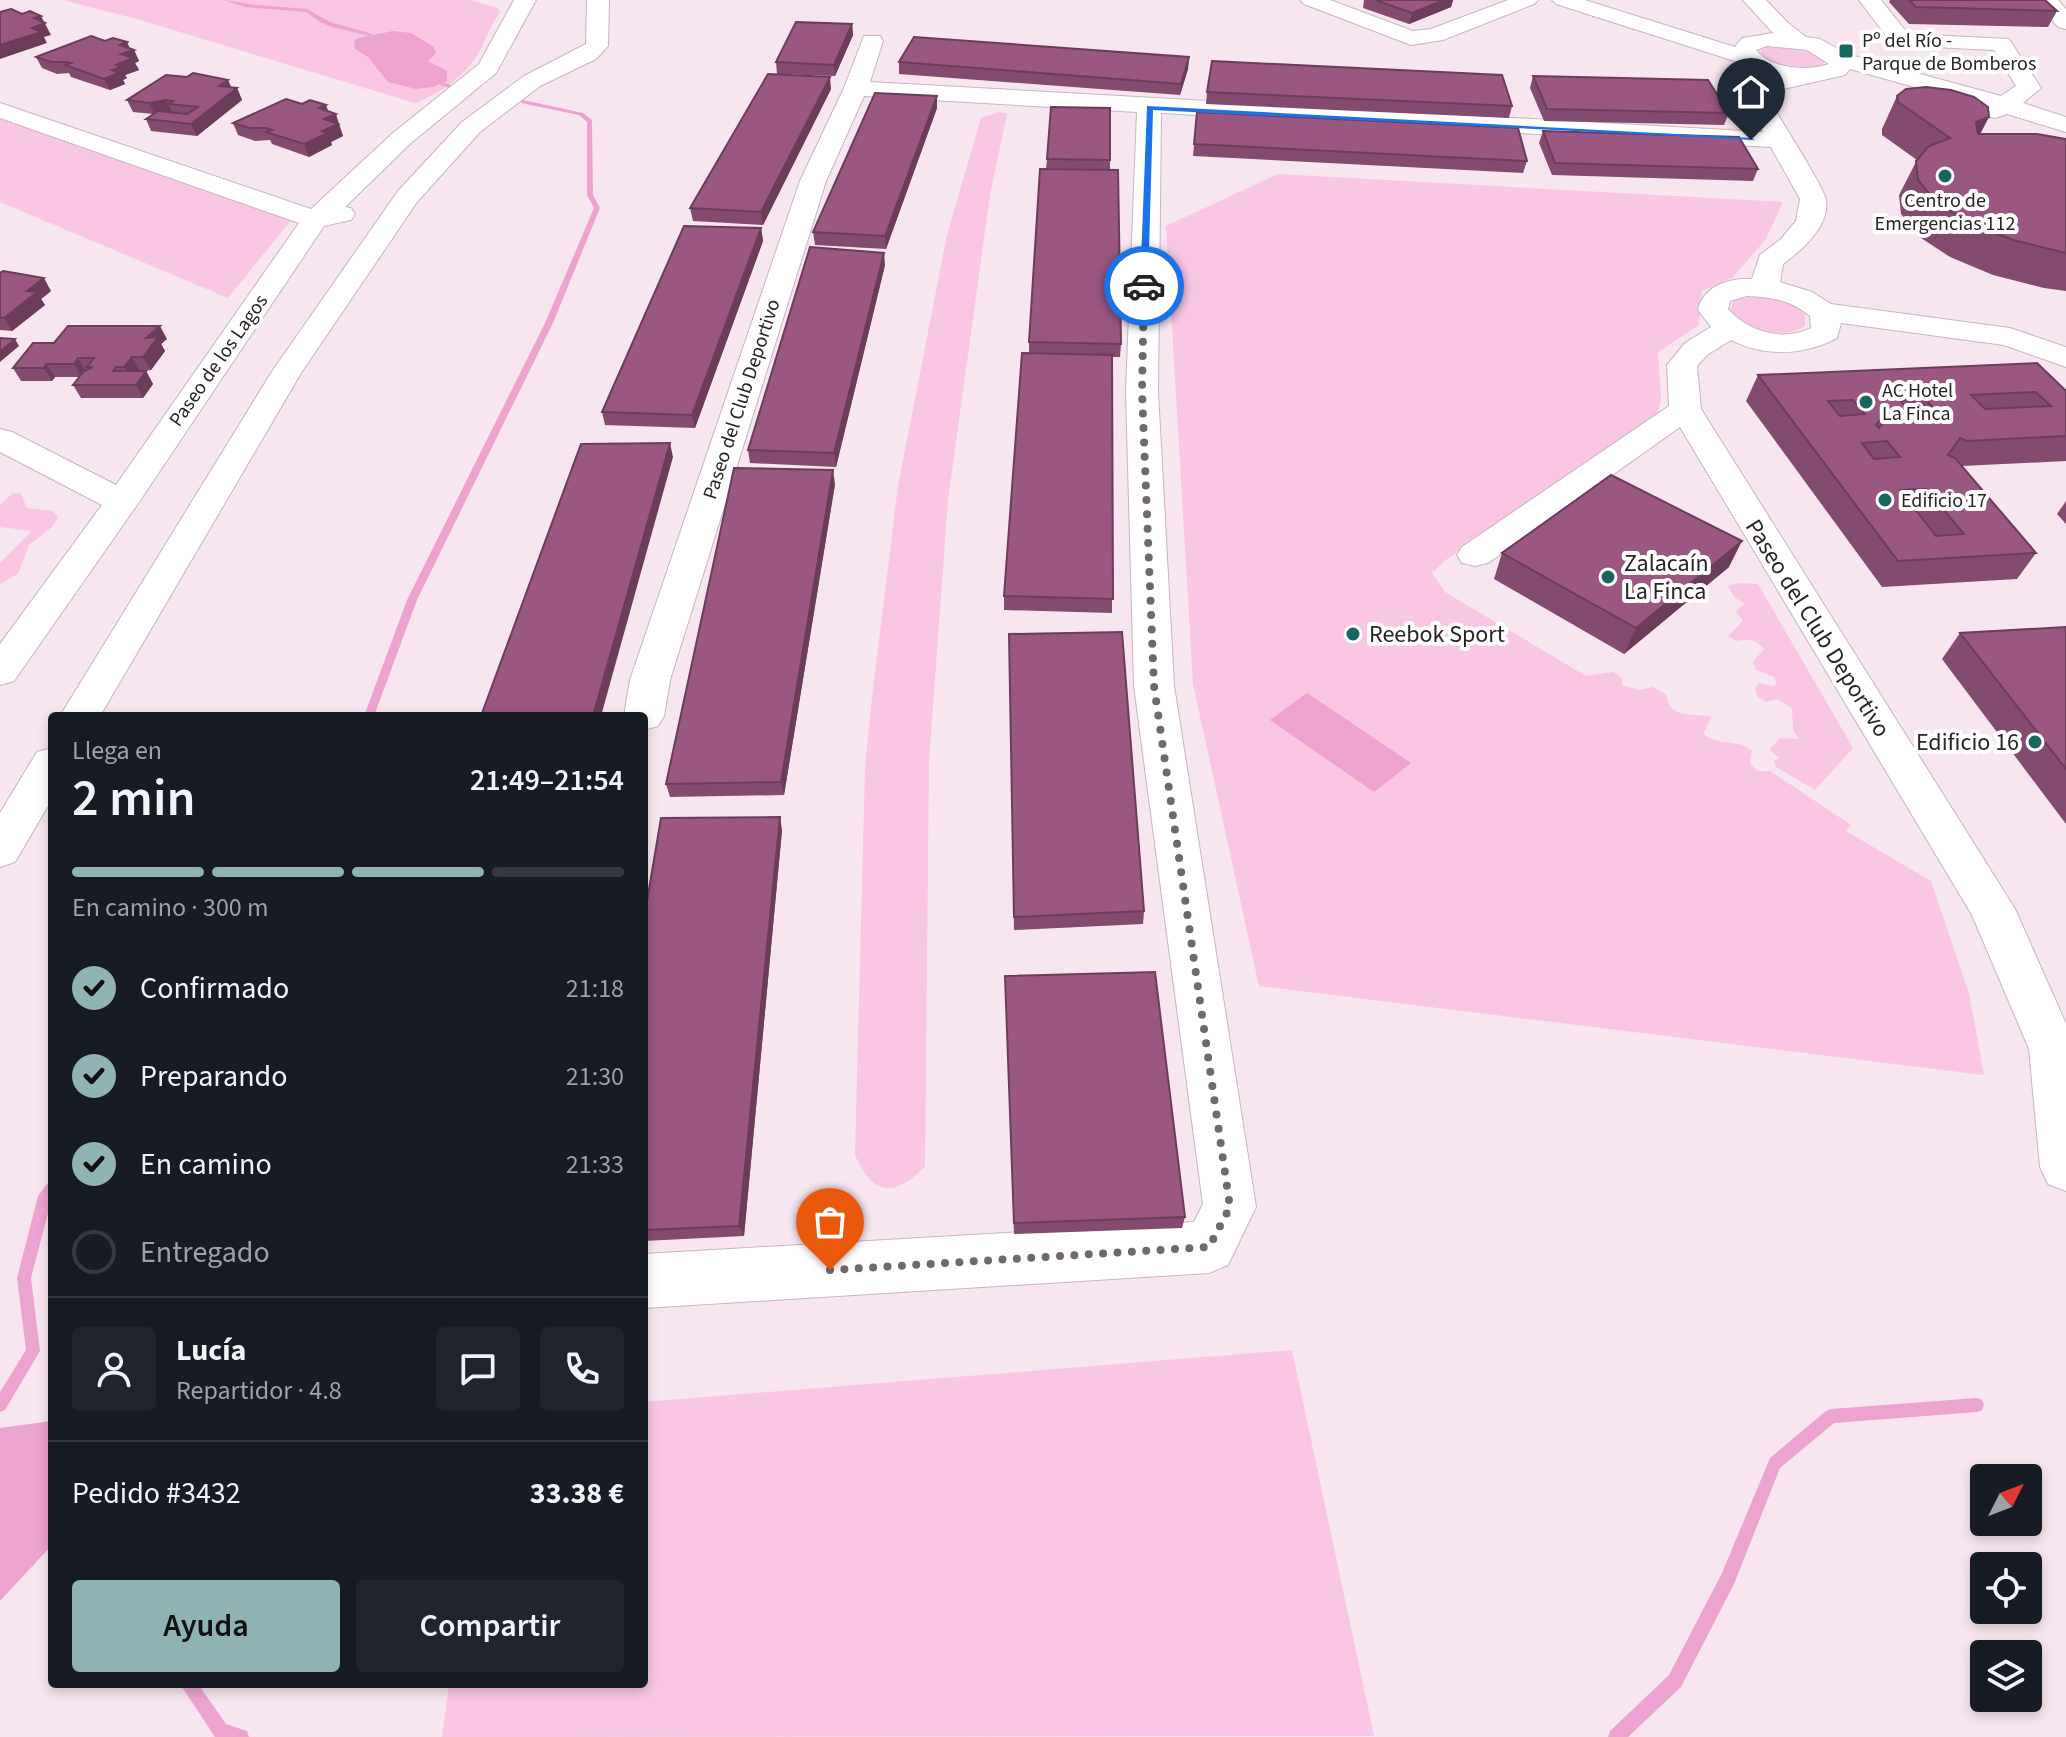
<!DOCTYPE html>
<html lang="es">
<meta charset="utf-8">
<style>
body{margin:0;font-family:"Source Sans 3",sans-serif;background:#20242c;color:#f1f3f6;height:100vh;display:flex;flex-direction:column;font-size:30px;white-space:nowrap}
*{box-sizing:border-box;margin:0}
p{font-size:26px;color:#9ea1a6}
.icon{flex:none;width:44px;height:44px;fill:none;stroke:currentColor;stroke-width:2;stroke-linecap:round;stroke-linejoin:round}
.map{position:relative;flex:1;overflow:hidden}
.side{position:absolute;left:48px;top:712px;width:600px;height:976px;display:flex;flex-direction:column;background:#171b24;border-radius:8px;box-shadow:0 4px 12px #0003}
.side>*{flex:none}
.needle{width:52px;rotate:48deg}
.buttons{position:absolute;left:1970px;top:1464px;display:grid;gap:16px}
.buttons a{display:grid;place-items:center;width:72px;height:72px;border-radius:8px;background:#171b24;box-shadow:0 4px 12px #0003;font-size:40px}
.pin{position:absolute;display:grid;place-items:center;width:68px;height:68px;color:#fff;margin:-82px -34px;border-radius:50% 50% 50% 0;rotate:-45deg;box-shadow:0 0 8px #0007}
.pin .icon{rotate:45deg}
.courier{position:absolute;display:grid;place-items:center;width:80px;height:80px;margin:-40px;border:6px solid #1a73e8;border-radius:50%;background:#fff;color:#222;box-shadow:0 2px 10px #0007}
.summary em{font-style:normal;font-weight:600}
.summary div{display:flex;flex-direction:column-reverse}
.summary{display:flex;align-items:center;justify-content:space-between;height:136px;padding:0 24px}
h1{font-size:52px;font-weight:600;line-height:60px}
.bar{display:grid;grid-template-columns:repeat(4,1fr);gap:12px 8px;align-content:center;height:96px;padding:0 24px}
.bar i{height:10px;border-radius:6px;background:#363941}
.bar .on{background:#8fb3b3}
.bar p{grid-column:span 4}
.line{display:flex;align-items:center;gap:20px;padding:0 24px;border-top:2px solid #363941}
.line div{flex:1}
.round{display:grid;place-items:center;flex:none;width:84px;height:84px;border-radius:8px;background:#20242c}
ol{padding:0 24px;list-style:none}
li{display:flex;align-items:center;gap:24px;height:88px}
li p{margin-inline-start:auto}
li .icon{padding:8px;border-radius:50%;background:#8fb3b3;color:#111;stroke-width:4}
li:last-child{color:#9ea1a6}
li i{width:44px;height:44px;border:4px solid #363941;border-radius:50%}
.action{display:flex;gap:16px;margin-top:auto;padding:16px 24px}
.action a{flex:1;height:92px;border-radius:8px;background:#8fb3b3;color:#111;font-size:32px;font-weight:600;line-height:92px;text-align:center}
.action a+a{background:#20242c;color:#f1f3f6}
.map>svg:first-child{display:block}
.green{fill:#f9c6e4}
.water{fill:#eda3d0}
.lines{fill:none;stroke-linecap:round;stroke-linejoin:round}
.stream{fill:#eda3d0;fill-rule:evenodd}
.minor-casing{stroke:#c6b6bf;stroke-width:2}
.minor{fill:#fff;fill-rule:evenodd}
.wall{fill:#844b70}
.shaded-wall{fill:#6c3d5b}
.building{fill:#9a5782;stroke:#6c3d5b;stroke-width:2;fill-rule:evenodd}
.route{fill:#1a73e8}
.done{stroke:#72676d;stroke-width:8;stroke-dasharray:0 14.4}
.poi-dot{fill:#186561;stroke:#fff;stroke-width:3}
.labels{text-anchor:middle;stroke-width:8;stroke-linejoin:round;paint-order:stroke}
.far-poi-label{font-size:20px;fill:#2a2327;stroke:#fff;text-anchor:start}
.far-street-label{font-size:20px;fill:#2a2327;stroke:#fff}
.poi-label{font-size:24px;fill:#2a2327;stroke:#fff;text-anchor:start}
.street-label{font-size:24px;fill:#2a2327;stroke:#fff}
</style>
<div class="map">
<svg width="2066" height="1737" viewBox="0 0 2066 1737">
<rect width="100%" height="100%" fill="#f7e6ef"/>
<g class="green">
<path d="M63,0h407l28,8 2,4c-9,13 -12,21 -18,34 -12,27 -40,47 -67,57l-275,-83z"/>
<path d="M1768,46l40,2 17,12 -1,4c-18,10 -54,6 -64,-13z"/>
<path d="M998,112l9,2 -17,81 -42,305 -19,261 -4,405c-30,32 -52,30 -70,-11l10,-387 7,-70 26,-212 49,-251 34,-117z"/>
<path d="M0,113l292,106 -64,79 -228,-96z"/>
<path d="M1278,174l505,28 -17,37 -33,38 -31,14 -3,34 -41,27 3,46 -3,15 -211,146 -15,14 13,19 141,84 27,-4 9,6v7l18,5 13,-3 13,8c4,26 28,17 46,22l-9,17c18,13 33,5 49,16l-2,13 7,8h13l81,54 -5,6 85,50 38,112 15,82 -725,-89 -66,-302 -27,-458z"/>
<path d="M1764,296l25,6 16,12v12c-21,14 -61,7 -75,-15l4,-11z"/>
<path d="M13,493l8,1 6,14 26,3 5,6 -6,10 -23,18 -11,29 -18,10v-21l32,-32 -32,-4v-22z"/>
<path d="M1739,583l19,1 95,164 -38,42 -39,-23 -2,-6 6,-3 -11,-8 11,-12 19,1 -6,-9 -1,-22 -15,-9 -11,3 -9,-6 -2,-8 4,-5 15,3 3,-4 -3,-5 -18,-7 -3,-8 11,-13c-7,-10 -17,-10 -28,-8l-8,-5 15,-15 -7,-10 9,-8 -10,-5 -7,-12z"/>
<path d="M1292,1350l82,386 -932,1 7,-53h195v-282z"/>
</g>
<g class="water">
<path d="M393,31l18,2 23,14 2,6 -8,8 19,10v10l-14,6 -17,2 -28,-7 -20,-25 -13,-8 -1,-8 4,-3z"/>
<path d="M1307,693l104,70 -37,29 -104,-72z"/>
<path d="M52,1421v124l-52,56v-173z"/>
</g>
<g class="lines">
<g class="stream">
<path d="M224,0l32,5 51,4 23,13 43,12 -3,2 -38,-9 -12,-5 -14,-10 -61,-5z"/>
<path d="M442,82l9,3 1,1 -3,2 -9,-3v-2z"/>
<path d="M523,100l60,13 9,7 1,75 7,13 -47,115 -136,277 -43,116h-10l43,-116 138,-277 49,-115 -7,-13v-73l-8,-7 -58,-12v-2z"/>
<path d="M52,1182v16l-21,80 9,73 -35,59 -5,2v-20l26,-42 -9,-72 21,-82 9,-12z"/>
<path d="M1977,1398l5,2 2,5 -2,5 -5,2 -143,11 -54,45 -46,116 -53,103 -53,50h-20l2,-6 59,-56 53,-102 48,-115 56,-47 5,-2z"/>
<path d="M180,1684h18l28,40 21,7 2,6h-34z"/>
</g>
<defs>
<g id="minor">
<path d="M514,0h22l-40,73 -85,70 -66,64 6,1 4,6 -4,6 -27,6 -185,276 -125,179 -14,4v-41l102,-139 -102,-53v-23l12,3 104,53 183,-262 -299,-105v-15l311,106 82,-76 86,-69z"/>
<path d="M587,0h22l-1,46 -12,13 -56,27 -60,46 -63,70 -116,171 -201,343h-40l211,-343 127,-182 64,-69 62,-46 62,-32z"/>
<path d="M1300,0h30l83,31 18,-2 77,-29h30l-4,4 -91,36 -32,5 -107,-41z"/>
<path d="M1552,0h33l150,47 7,-9 31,-5 -30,-33h23l21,22 19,15 14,2 27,15 154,42 15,-10 -22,-36 -101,-5 -34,-45h22l27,34 101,5 32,49 -18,15 43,14v15l-59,-18 -12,4 -9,-2 -3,-5 3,-4 -136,-38 -5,6 -66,15 -8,13c9,16 53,84 55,97 4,26 -24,50 -43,64l-3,18 32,10 19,12 179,24 56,19v20l-62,-22 -163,-22 -4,15c-34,18 -72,19 -106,2l-24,15 -10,11 4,43 314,500 51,115v167l-18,-7 -8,-17 -11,-118 -57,-134 -292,-488 -192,136 -13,3 -13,-3 -5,-8 5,-8 207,-141 -2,-41 18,-22 26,-16 -13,-17c6,-25 31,-32 54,-31l8,-24 21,-16 15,-18 4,-22 -29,-52 -610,-34 -3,278 16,295 82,521 -28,58 -19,8 -565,35v-54l550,-32 9,-18 -69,-518 -8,-295 11,-279 -273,-16 -38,85 -156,499 -6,36 -6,10 -14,4v-14h-20l6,-36 170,-499 44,-93 20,-52h16l3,5 -13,41 893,50 -16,-29 16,-23 8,-3 -20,-6 -10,-8 -185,-59zM1767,46l40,4 22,14c-22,7 -57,6 -73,-14zM1747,296c24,1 44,4 63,20l1,12c-27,14 -63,4 -83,-19l2,-8z"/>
<path d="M2035,0h23l8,9v20l-8,-2z"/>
<path d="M52,748v51l-37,63 -15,5v-54l37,-61z"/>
</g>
</defs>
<use href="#minor" class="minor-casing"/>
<use href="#minor" class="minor"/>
</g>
<g class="wall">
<path d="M1364,0h89l-2,7 -42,17 -46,-16z"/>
<path d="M1890,0h155l12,11 -9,16 -139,-3 -20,-22z"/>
<path d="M852,24l1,11 -18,41 -58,-2 -1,-12z"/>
<path d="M105,41l22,1 2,6 5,2 5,11 -4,2 4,7 -14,5 2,3 -4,2 2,4 -15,6 -39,-13 -2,-4 -12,1 -15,-6 -6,-11z"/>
<path d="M1189,57l-1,12 -8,26 -281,-21v-12z"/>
<path d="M1533,76l196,37 -5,12 -180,-4 -14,-33z"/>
<path d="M231,87l6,1 5,12 -45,36 -46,-5 -5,-12 7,-5 -20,-2 -6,-12z"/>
<path d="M831,89l-68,136 -70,-4 -3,-13z"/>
<path d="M1207,92l305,14 -3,12 -303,-14z"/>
<path d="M937,96v12l-51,141 -71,-4 -2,-13z"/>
<path d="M1897,96l83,38 86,5v152l-22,-3 -51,-13 -43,-18 -32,-21 -17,-22 -2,-19 18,-35 -35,-25v-6z"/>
<path d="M1110,108v62l11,174 -1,13h-8v256l-108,-3v-14l25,-243v-11l18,-183z"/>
<path d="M328,111l12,15h-1l4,10 -12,6 1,3 -23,12 -37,-13 -2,-4 -15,1 -17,-6 -5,-12z"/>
<path d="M1197,112l330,49 -4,12 -330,-17z"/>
<path d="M1543,131l215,38 -5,12 -201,-6 -13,-32z"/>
<path d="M761,228l2,13 -68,187 -90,-3 -3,-13z"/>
<path d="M885,265l-49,202 -86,-4 -2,-13z"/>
<path d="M0,273l51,18 -10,8 4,6 -33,26 -12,-1z"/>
<path d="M167,339l-6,5 4,7 -14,19 -12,1h7l7,13 -10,14h-62l-8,-13 6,-8h-24l-3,4h-31l-8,-13z"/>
<path d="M1758,375l308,16v70l-104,5 74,87 -19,26 -135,8 -136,-186z"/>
<path d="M835,484l-51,311 -114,2 -4,-13z"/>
<path d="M2066,501v23l-9,-10z"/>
<path d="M1502,553l227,14 -105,87 -130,-75z"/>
<path d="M2066,627v197l-124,-165 18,-26z"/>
<path d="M1009,634l135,277 -1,13 -129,6z"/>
<path d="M782,830l-38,406 -100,5v-322z"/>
<path d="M1005,976l180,241 -3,11 -168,6z"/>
</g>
<g class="shaded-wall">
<path d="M1444,0h9l-2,7 -42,17 3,-11z"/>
<path d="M41,16l10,19 -7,2 3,6 -47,16v-14l32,-17 2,-10z"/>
<path d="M852,24l1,11 -18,41 -1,-11z"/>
<path d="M127,42l4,9 3,-1 5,11 -4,2 4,7 -14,5 2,3 -4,2 2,4 -15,6 -6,-11 8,-9 8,-25z"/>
<path d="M1189,57l-1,12 -8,26 1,-11z"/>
<path d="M830,77l1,12 -68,136 -2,-13z"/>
<path d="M228,80l5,11 4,-3 5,12 -45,36 -6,-12 28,-38z"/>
<path d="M937,96v12l-51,141 -1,-13z"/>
<path d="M166,100l6,12 -17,3 -6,-12z"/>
<path d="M326,105l4,11 6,-2 7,22 -12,6 1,3 -23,12 -5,-13 15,-36z"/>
<path d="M1989,117l-17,33 4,-28z"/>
<path d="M761,228l2,13 -68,187 -3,-13z"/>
<path d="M884,253l1,12 -49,202 -2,-14z"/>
<path d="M44,278l7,13 -10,8 4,6 -33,26 -8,-13 23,-27z"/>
<path d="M160,326l7,13 -6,5 4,7 -14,19 -8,-13 3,-19z"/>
<path d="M15,339l4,7 -19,16v-10z"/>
<path d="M132,357l7,13 -7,10 -8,-13z"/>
<path d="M78,358l8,14 -4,5 -8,-13z"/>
<path d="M46,364l9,13 -3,4 -8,-13z"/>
<path d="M146,371l7,13 -10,14 -7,-13z"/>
<path d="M670,443l3,14 -72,259h-8z"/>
<path d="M833,470l2,14 -51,311 -3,-13z"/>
<path d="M1742,541l-13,26 -105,87 12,-26z"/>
<path d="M780,817l2,13 -38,406 -5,-10z"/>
</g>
<g class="building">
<path d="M1375,0h69l-32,13z"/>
<path d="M1909,0h136l12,11 -141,-4z"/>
<path d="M11,9l11,5 8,-3 11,5 -7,2 11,5 -13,5 9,4 -41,13v-33z"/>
<path d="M796,22l56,2 -18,41 -58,-3z"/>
<path d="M91,36l14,5 8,-3 14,4 -7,3 14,5 -13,4 12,4 -17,7 5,2 -9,3 7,3 -15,6 -39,-14 6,-2 -5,-1h-15l-15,-5z"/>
<path d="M914,37l275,20 -8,27 -282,-22z"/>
<path d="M1212,61l290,14 10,31 -305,-14z"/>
<path d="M193,73l35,7 -9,6 18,2 -46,36 -45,-5 12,-8 29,3 11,-7 -29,-3 4,-3 -7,-1 -17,3 -22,-3 39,-25 21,2z"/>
<path d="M768,74l62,3 -69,135 -71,-4z"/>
<path d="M1533,76l175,4 21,33 -182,-4z"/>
<path d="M1926,87l25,3 23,7 14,10 1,10 -13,5 2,12h59l29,5v114l-53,-13 -45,-18 -33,-21 -17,-21 -2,-19 13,-15 21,-8 -52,-36 -1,-6 9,-7z"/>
<path d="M875,93l62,3 -52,140 -72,-4z"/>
<path d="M286,99l16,5 8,-4 16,5 -7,3 17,6 -12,5 14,5 -16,7 6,2 -24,11 -38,-12 6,-2 -6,-2h-16l-17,-5z"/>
<path d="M1051,107l59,1v52l-63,-1z"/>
<path d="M1197,112l321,16 9,33 -333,-17z"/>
<path d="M1543,131l196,6 19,32 -203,-6z"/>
<path d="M1040,169l78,1 3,174 -92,-2z"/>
<path d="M684,226l77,2 -69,187 -90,-3z"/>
<path d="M810,247l74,6 -50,200 -86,-3z"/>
<path d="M3,271l41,7 -17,13 10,1 -33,26h-4v-45z"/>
<path d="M68,326h92l-14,12 12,-1 -15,20h-11l-8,10h-8l-3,4h33l-10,14h-63l11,-14 9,-4h-6l7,-9h-16l-4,6h-28l-2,4h-31l20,-25h21z"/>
<path d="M0,338l15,1 -15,13z"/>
<path d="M1022,353l90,2 1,244 -109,-3z"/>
<path d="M2037,363l29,28v45l-99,5 -7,-3 -12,17 7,3 81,95 -138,8 -140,-186zM2036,392l15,14 -66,3 -14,-14zM1923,396l13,15 -26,1 -12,-14zM1853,400l12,14 -25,2 -12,-15zM1884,415h6l-11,13 -3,-3zM1887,441l13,16 -26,2 -12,-16zM1926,489l38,45 -28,2 -36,-46z"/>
<path d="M670,443l-77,273h-112l100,-272z"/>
<path d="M734,468l99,2 -52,312 -115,2z"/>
<path d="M1611,475l131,66 -106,87 -134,-75z"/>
<path d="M2066,627v142l-106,-136z"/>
<path d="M1122,632l22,279 -130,6 -5,-283z"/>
<path d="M780,817l-41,409 -95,4v-311l17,-101z"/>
<path d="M1155,972l30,245 -171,6 -9,-247z"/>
</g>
<path class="route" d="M1147,106l604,32 4,2 -602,-30 -5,176 -4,2 -4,-2z"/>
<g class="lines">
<path class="done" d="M830,1270l379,-23 21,-40 -76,-521 -12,-295 2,-105"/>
</g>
<g class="poi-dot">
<rect x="1838" y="43" width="16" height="16" rx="4"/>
<circle cx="1945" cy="176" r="8"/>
<circle cx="1866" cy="402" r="8"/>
<circle cx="1885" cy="500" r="8"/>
<circle cx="1608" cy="577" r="8"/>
<circle cx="1353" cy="634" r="8"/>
<circle cx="2035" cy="742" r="8"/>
</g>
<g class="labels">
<g class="far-poi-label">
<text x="1862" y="47">Pº del Río -<tspan x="1862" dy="23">Parque de Bomberos</tspan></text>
<text x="1945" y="207" text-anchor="middle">Centro de<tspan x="1945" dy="23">Emergencias 112</tspan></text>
<text x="1882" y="397">AC Hotel<tspan x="1882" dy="23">La Finca</tspan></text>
<text x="1901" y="507">Edificio 17</text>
</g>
<g class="far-street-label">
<text transform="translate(218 360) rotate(-55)" y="7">Paseo de los Lagos</text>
<text transform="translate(741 399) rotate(-72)" y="7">Paseo del Club Deportivo</text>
</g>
<g class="poi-label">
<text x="1624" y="571">Zalacaín<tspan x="1624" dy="28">La Finca</tspan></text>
<text x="1369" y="642">Reebok Sport</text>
<text x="2019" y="750" text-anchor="end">Edificio 16</text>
</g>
<g class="street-label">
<text transform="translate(1818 628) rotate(58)" y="8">Paseo del Club Deportivo</text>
</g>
</g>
</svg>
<div class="buttons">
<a><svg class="needle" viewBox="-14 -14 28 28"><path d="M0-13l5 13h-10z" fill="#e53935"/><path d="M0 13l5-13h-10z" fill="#9ea1a6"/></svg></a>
<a><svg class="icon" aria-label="locate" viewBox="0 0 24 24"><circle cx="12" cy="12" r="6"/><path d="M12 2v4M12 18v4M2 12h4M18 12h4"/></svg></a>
<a><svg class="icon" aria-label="layers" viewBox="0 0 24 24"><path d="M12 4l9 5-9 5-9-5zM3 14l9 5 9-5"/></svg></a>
</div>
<div class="pin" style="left:830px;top:1270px;background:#ea580c"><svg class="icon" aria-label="bag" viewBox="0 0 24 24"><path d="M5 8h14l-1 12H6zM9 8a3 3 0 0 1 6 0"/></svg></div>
<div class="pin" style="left:1751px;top:140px;background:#1f2937"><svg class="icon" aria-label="home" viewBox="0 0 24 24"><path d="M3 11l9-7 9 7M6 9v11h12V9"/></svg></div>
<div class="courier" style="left:1144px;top:286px"><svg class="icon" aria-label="car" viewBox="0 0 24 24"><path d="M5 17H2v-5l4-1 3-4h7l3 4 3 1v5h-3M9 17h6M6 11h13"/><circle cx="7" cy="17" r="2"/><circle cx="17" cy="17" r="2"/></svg></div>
<section class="side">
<div class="summary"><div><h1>2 min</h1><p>Llega en</p></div><em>21:49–21:54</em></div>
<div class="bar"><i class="on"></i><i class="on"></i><i class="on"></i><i></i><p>En camino · 300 m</p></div>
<ol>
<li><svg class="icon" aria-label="check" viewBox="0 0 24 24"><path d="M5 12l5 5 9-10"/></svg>Confirmado<p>21:18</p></li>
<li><svg class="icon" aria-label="check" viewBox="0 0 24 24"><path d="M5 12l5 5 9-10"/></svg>Preparando<p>21:30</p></li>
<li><svg class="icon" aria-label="check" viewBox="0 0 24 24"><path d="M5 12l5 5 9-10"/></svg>En camino<p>21:33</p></li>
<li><i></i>Entregado</li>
</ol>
<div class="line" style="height:144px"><a class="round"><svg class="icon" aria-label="person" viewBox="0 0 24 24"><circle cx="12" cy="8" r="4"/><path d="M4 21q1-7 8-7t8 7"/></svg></a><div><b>Lucía</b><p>Repartidor · 4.8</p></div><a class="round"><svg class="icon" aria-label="chat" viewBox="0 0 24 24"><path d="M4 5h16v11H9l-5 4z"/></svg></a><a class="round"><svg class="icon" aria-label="phone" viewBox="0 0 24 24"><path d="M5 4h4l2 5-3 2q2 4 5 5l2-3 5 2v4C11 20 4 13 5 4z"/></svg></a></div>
<div class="line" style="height:104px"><div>Pedido #3432</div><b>33.38 €</b></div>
<div class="action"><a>Ayuda</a><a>Compartir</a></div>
</section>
</div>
